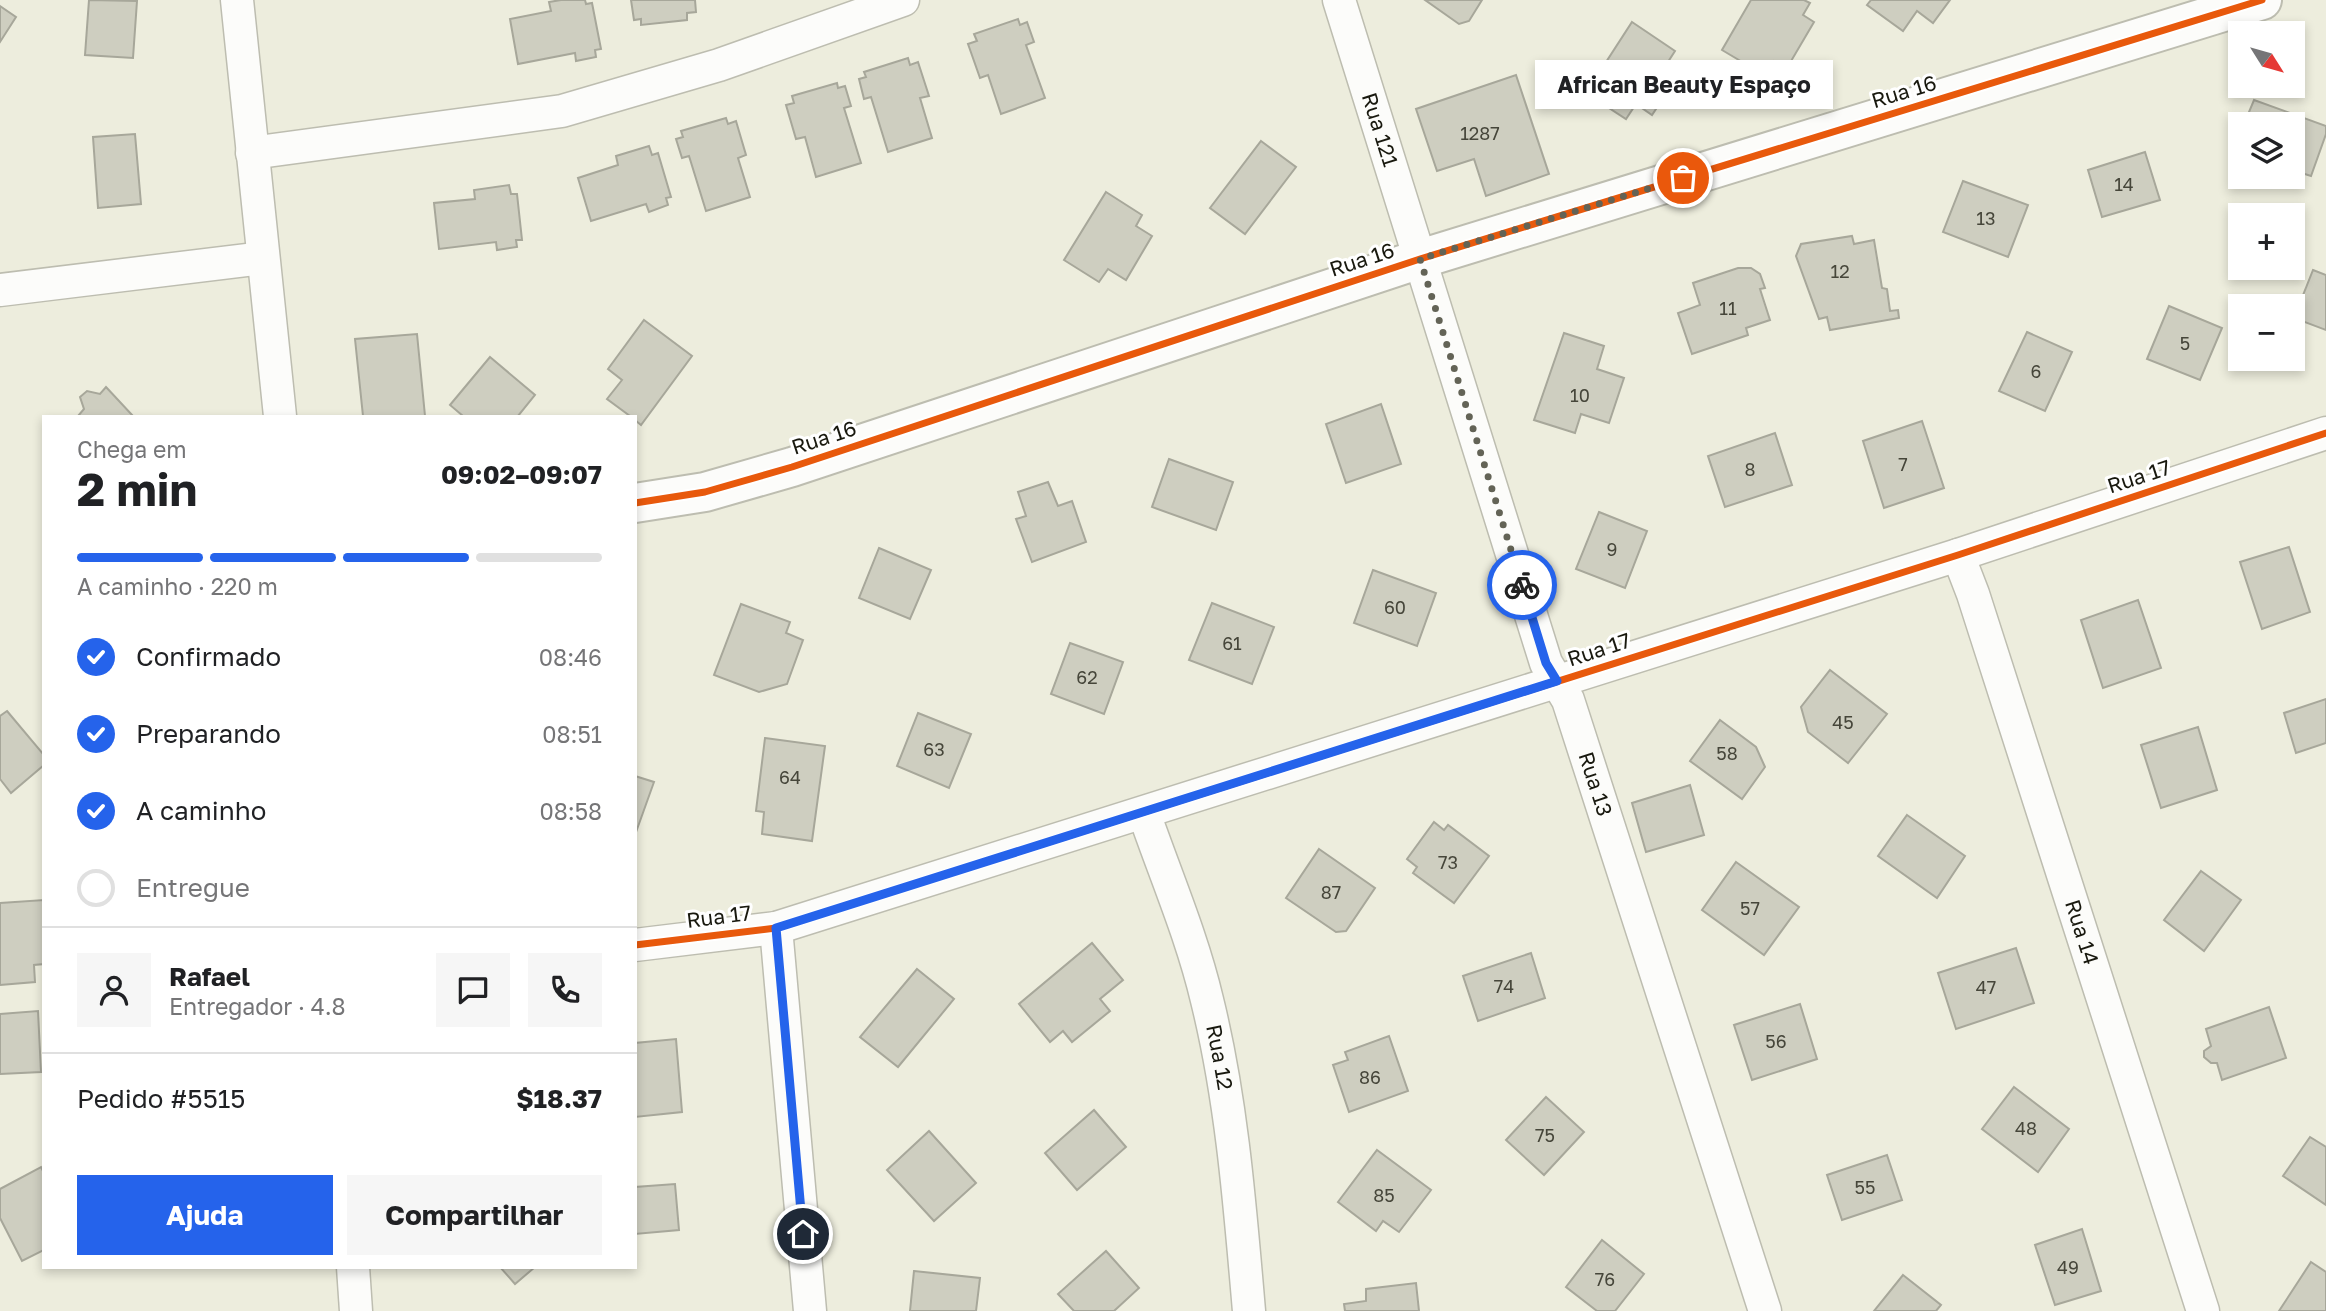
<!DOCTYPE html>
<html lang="pt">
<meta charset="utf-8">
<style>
body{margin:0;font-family:"Golos Text",sans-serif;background:#f6f6f6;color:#202124;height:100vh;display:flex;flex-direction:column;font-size:26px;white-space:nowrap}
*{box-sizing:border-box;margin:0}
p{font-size:23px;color:#757577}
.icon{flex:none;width:38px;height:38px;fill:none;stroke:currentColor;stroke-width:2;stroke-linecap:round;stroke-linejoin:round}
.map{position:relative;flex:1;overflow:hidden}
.drawer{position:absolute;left:42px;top:415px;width:595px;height:854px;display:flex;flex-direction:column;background:#fff;border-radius:0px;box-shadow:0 4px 10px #0003}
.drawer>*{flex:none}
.needle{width:46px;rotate:127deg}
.buttons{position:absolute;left:2228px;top:21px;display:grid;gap:14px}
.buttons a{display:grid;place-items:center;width:77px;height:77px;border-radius:0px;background:#fff;box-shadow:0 4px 10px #0003;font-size:35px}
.pin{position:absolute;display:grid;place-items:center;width:60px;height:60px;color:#fff;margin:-30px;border:4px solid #fff;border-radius:50%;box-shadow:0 2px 7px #0007}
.courier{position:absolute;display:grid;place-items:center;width:70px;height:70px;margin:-35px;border:5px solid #2563eb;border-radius:50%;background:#fff;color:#222;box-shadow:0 2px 9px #0007}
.bubble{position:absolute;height:49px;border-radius:0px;background:#fff;box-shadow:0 4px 10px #0003;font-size:23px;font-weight:700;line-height:49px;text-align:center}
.overview em{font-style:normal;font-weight:700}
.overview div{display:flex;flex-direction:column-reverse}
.overview{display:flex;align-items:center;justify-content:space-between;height:119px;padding:0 35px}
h1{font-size:46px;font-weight:700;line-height:52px}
.bar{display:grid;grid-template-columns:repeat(4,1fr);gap:10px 7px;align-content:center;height:84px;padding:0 35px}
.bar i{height:9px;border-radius:5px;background:#e0e0e0}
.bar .on{background:#2563eb}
.bar p{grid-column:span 4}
.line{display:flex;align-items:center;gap:18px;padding:0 35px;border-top:2px solid #e0e0e0}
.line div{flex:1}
.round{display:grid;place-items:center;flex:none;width:74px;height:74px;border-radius:0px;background:#f6f6f6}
ol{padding:0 35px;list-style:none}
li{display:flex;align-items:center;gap:21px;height:77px}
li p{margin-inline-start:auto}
li .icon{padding:7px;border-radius:50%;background:#2563eb;color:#fff;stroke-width:4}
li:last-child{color:#757577}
li i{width:38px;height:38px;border:4px solid #e0e0e0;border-radius:50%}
.action{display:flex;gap:14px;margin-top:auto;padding:14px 35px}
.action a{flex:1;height:80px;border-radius:0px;background:#2563eb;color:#fff;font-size:28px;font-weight:700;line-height:80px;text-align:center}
.action a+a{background:#f6f6f6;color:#202124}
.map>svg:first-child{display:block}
.building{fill:#cecec0;stroke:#a7a79a;stroke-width:2}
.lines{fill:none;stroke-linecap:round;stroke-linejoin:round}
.minor-casing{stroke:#bdbdb0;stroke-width:35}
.tertiary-casing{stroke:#bdbdb0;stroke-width:42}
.minor{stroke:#fcfcfa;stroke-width:32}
.tertiary{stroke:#fcfcfa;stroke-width:38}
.cycleway-casing{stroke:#fff;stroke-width:11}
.cycleway{stroke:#e8590c;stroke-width:7}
.done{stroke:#636356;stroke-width:7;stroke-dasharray:0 12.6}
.route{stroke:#2563eb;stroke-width:9}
.labels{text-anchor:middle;stroke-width:6;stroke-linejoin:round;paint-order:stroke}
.number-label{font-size:18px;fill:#46463a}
.street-label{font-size:21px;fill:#18180e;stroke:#fff}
</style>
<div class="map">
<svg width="2326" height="1311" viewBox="0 0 2326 1311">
<rect width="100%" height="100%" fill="#ededdd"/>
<g class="building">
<path d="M89,0l48,1 -4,57 -48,-3z"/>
<path d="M561,0h24l1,4 6,-1 9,46 -6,1 1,7 -20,4 -1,-8 -57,11 -8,-45 41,-8 -2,-9z"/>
<path d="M631,0h64l1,12 -9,1v7l-46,5v-6l-7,1z"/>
<path d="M1425,0h57l-13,21 -10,3z"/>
<path d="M1751,0h53l6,3 -7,12 11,7 -27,46 -13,-7 -8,15 -44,-26z"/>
<path d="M1871,0h79l-17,23 -16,-12 -14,20 -36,-26z"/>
<path d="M0,6l16,11 -16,25z"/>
<path d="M1018,19l2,6 7,-3 7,20 -8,3 19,53 -44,16 -13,-39 -8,3 -12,-34 9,-3 -3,-7z"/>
<path d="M1632,22l43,29 -9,14 13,9 -27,41 -16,-11 -10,15 -40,-26z"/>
<path d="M908,58l2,7 8,-3 11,34 -9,2 12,40 -44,14 -17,-55 -7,2 -5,-20 7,-2 -2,-5z"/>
<path d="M1516,75l33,99 -63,22 -12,-37 -37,12 -21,-62z"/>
<path d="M837,83l1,5 7,-2 6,20 -7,2 17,55 -45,14 -11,-40 -9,2 -10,-34 8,-2 -2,-7z"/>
<path d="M2254,100l72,26v8l-15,42 -19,-6v-46h-48z"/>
<path d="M726,118l2,6 8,-3 10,34 -8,3 12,39 -44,14 -17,-55 -7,2 -6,-19 7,-2 -2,-6z"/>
<path d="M135,134l6,70 -43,4 -5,-71z"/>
<path d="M1261,141l35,26 -51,67 -35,-26z"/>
<path d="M649,146l3,9 6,-2 13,44 -5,1 2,7 -19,7 -3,-8 -55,17 -13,-43 40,-13 -2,-9z"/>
<path d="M2145,152l15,48 -58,17 -14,-47z"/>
<path d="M1963,181l65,24 -20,52 -65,-25z"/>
<path d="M509,185l2,9h6l5,46h-6l1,7 -20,3 -1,-8 -57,7 -5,-46 41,-4 -1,-9z"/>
<path d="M1106,192l36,23 -6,11 16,10 -26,44 -18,-11 -9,13 -35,-22z"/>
<path d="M1852,236l2,8 20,-4 8,48 5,1 3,22 8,-1 1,8 -69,12 -3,-13 -8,2 -23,-63 5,-12z"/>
<path d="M1738,268h13l9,6 5,14 -5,1 10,31 -24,8 2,7 -56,19 -14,-41 22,-8 -7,-22z"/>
<path d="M2313,270l13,5v55l-32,-12z"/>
<path d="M2169,306l53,22 -22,52 -53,-21z"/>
<path d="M644,320l48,36 -51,69 -6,-5v-4h-5l-23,-17 15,-19 -14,-11z"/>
<path d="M2027,332l45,20 -27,59 -46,-20z"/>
<path d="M1564,333l40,13 -7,23 27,9 -15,45 -28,-9 -6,19 -41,-13z"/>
<path d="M417,334l8,82h-62l-8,-77z"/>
<path d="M490,357l45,38 -17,21h-55l-13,-11z"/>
<path d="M106,387l27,29h-55l6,-7 -4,-12 7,-6 13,3z"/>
<path d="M1381,404l20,60 -55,19 -20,-59z"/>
<path d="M1922,421l22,67 -60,20 -21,-67z"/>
<path d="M1775,433l17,52 -67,22 -17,-51z"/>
<path d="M1169,459l64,23 -17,48 -64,-23z"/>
<path d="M1048,482l10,24 14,-5 14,41 -54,20 -16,-43 10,-3 -8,-24z"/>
<path d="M1599,512l48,19 -22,57 -49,-19z"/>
<path d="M2289,547l21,65 -48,17 -22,-67z"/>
<path d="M879,548l52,22 -21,49 -51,-21z"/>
<path d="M1373,570l63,23 -19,53 -63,-23z"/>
<path d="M2138,600l23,68 -58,20 -22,-68z"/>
<path d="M1212,603l62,24 -22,57 -63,-24z"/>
<path d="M741,604l49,18 -4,11 17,7 -16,44 -28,8 -45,-17z"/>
<path d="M1070,643l53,19 -19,52 -53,-20z"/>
<path d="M1830,670l57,44 -39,49 -40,-31 -7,-25z"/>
<path d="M2326,699v44l-30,10 -12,-40z"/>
<path d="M7,711l37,44v10l-33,28 -11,-14v-63z"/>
<path d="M918,713l53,21 -22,54 -52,-22z"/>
<path d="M1720,720l36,27 9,20 -23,32 -52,-38z"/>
<path d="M2198,727l19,63 -56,18 -20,-63z"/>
<path d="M765,738l60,8 -13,95 -50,-7 2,-22 -8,-1z"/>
<path d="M635,776l19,6 -19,53z"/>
<path d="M1690,785l14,50 -58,17 -14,-49z"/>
<path d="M1907,815l58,41 -28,42 -59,-42z"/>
<path d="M1434,822l10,8 4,-5 41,31 -35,47 -41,-30 4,-6 -10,-8z"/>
<path d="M1319,849l56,39 -29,43 -10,1 -50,-34z"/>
<path d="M1736,862l63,45 -35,48 -62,-45z"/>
<path d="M2201,871l40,29 -37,51 -40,-31z"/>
<path d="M44,900v64l-10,1 1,17 -35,3v-82z"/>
<path d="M1092,943l31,37 -23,19 10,12 -38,31 -9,-11 -13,11 -31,-38z"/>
<path d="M2016,948l18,55 -78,26 -18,-56z"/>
<path d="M1531,953l14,45 -67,23 -15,-45z"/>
<path d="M917,969l37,30 -56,68 -38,-30z"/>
<path d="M1800,1004l17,55 -65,21 -18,-55z"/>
<path d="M2269,1007l17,51 -64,22 -5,-17h-6l-7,-6v-6l7,-5 -5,-17z"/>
<path d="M38,1011l3,61 -41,2v-60z"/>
<path d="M1389,1036l19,55 -59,21 -16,-47 15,-5 -3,-8z"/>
<path d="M676,1039l6,73 -47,5v-74z"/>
<path d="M2014,1087l55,42 -31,43 -56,-43z"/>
<path d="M1546,1097l38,35 -40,43 -38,-35z"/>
<path d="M1094,1110l32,37 -49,43 -32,-37z"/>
<path d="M929,1131l47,52 -42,38 -47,-51z"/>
<path d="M2310,1137l16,10v58l-43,-29z"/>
<path d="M1377,1150l54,40 -32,42 -16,-11 -7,10 -38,-29z"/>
<path d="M1887,1155l15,45 -60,20 -15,-45z"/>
<path d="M41,1167l3,6v77l-22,11 -22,-43v-29z"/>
<path d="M675,1184l4,46 -44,4v-47z"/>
<path d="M2082,1229l19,62 -46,14 -20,-60z"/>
<path d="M1602,1240l42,34 -29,37h-18l-31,-24z"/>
<path d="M1106,1251l33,37 -25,23h-40l-16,-17z"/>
<path d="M2311,1262l15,10v39h-47z"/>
<path d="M500,1267h35l-20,17z"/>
<path d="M914,1271l66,7 -4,33h-66z"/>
<path d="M1903,1275l38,30 -5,6h-62z"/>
<path d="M1416,1283l3,28h-74l-1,-7 22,-3v-12z"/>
</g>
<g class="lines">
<defs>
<g id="minor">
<path d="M237,0l43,416"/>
<path id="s1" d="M1339,0l207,663 22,37 197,611"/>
<path d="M252,153l310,-42 157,-46 184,-65"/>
<path d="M0,290l263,-32"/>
<path id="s2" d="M1958,555l15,39 230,717"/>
<path id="s3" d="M1144,813c21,61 48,123 63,187 25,101 33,207 42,311"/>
<path d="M776,928l34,383"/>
<path d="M635,945l141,-17 1182,-373 368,-122"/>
<path d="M353,1267l3,44"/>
</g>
<path id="tertiary" d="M635,503l70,-11 87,-25 628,-208 842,-259"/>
</defs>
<use href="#minor" class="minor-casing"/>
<use href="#tertiary" class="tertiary-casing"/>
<use href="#minor" class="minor"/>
<use href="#tertiary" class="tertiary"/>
<defs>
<g id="cycleway">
<path d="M635,503l70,-11 87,-25 628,-208 842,-259"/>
<path d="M635,945l141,-17 1182,-373 368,-122"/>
</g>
</defs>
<use href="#cycleway" class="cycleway-casing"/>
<use href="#cycleway" class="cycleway"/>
</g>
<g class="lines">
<path class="done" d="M1522,585l-102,-326 263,-81"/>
<path class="route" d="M803,1234l-27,-306 781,-247 -11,-18 -24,-78"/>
</g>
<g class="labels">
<g class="number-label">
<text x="1480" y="140">1287</text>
<text x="2124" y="191">14</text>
<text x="1986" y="225">13</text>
<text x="1840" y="278">12</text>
<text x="1728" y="315">11</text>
<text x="2185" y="350">5</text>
<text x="2036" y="378">6</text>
<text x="1580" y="402">10</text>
<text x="1903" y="471">7</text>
<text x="1750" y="476">8</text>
<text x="1612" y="556">9</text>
<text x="1395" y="614">60</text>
<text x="1232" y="650">61</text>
<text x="1087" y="684">62</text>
<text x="1843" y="729">45</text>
<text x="934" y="756">63</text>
<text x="1727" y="760">58</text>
<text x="790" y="784">64</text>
<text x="1448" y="869">73</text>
<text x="1331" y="899">87</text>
<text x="1750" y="915">57</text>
<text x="1504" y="993">74</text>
<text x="1986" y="994">47</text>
<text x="1776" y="1048">56</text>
<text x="1370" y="1084">86</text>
<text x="2026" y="1135">48</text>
<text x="1545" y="1142">75</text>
<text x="1865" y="1194">55</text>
<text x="1384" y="1202">85</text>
<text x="2068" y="1274">49</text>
<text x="1605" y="1286">76</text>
</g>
<g class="street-label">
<text transform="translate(1904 92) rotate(-17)" y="7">Rua 16</text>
<text dy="7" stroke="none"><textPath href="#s1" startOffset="136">Rua 121</textPath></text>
<text transform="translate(1362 260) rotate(-18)" y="7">Rua 16</text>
<text transform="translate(824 438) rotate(-18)" y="7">Rua 16</text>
<text transform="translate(2139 477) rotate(-18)" y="7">Rua 17</text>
<text transform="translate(1599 650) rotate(-18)" y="7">Rua 17</text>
<text dy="7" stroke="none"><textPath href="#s1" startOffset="826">Rua 13</textPath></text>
<text transform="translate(719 917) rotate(-7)" y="7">Rua 17</text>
<text dy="7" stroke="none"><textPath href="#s2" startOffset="397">Rua 14</textPath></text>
<text dy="7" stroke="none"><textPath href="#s3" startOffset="256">Rua 12</textPath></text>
</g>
</g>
</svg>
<div class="buttons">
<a><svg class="needle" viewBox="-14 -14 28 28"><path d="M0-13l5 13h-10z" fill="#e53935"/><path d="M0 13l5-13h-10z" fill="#757577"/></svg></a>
<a><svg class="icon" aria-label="layers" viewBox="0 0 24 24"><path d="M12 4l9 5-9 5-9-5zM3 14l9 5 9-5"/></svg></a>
<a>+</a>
<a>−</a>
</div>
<div class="pin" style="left:1683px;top:178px;background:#ea580c"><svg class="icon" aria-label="bag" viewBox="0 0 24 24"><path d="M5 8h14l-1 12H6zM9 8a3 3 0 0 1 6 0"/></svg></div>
<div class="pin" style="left:803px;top:1234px;background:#1f2937"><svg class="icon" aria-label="home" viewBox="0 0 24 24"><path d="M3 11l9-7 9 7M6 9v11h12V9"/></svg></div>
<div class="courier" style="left:1522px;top:585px"><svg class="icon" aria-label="bike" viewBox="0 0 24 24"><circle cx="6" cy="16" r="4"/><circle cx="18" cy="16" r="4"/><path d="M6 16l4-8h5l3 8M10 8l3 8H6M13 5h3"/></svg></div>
<div class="bubble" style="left:1535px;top:60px;width:298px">African Beauty Espaço</div>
<section class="drawer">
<div class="overview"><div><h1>2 min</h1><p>Chega em</p></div><em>09:02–09:07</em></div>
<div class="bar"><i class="on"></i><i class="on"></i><i class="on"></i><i></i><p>A caminho · 220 m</p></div>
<ol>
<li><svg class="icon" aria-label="check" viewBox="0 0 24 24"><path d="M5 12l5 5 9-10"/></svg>Confirmado<p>08:46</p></li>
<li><svg class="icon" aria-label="check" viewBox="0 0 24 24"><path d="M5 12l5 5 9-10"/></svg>Preparando<p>08:51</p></li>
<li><svg class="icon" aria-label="check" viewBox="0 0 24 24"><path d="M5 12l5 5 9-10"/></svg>A caminho<p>08:58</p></li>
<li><i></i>Entregue</li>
</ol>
<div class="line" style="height:126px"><a class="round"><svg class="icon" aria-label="person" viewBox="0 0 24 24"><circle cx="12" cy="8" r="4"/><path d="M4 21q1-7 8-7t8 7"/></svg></a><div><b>Rafael</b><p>Entregador · 4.8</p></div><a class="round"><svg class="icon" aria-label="chat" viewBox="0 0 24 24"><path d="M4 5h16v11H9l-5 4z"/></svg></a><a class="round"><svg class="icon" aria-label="phone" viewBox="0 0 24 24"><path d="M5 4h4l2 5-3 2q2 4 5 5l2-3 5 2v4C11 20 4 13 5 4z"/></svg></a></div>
<div class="line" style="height:91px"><div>Pedido #5515</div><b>$18.37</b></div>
<div class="action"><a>Ajuda</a><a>Compartilhar</a></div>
</section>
</div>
